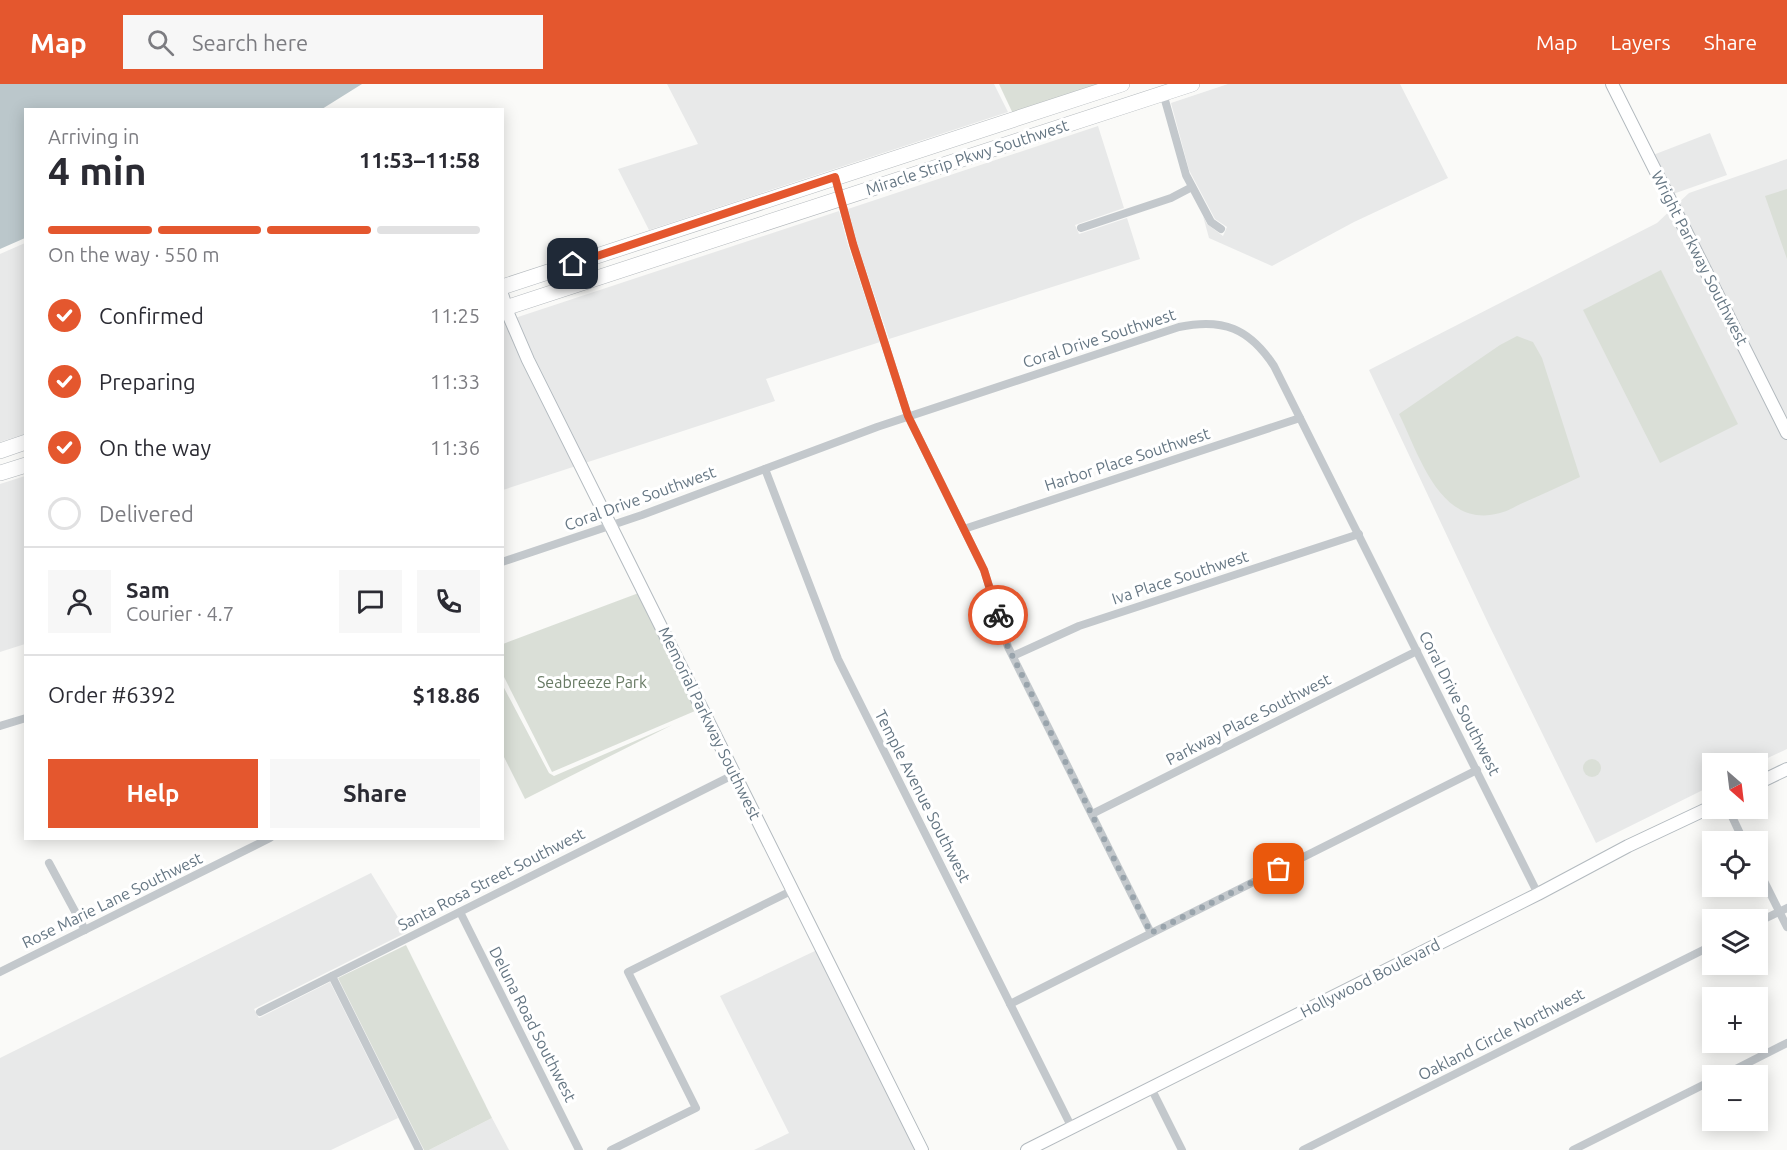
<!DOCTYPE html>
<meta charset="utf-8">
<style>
body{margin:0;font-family:Ubuntu,sans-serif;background:#f7f7f7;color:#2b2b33;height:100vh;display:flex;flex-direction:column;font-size:22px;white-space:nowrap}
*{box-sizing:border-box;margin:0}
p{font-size:20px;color:#7c7c81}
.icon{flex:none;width:33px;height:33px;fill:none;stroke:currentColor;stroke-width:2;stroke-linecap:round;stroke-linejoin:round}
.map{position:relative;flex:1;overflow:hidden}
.drawer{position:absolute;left:24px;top:24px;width:480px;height:732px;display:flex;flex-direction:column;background:#fff;border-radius:0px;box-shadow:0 3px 15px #0003}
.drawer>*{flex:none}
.needle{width:39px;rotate:152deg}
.buttons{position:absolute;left:1702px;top:669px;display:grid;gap:12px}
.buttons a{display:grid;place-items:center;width:66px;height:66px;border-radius:0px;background:#fff;box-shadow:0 3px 15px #0003;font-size:30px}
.pin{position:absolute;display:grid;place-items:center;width:51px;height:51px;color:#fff;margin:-26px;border-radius:12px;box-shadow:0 3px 9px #0006}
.courier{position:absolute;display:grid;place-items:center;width:60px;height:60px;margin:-30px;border:4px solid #e4572e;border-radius:50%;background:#fff;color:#222;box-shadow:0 2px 8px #0007}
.headline em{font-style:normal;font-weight:700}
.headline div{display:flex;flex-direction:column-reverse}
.headline{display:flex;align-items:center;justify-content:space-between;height:102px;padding:0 24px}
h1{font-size:39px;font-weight:700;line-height:45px}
.bar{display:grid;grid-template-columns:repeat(4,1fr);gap:9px 6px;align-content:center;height:72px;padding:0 24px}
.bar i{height:8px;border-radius:4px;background:#e1e1e2}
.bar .active{background:#e4572e}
.bar p{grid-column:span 4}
.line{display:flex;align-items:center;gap:15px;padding:0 24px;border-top:2px solid #e1e1e2}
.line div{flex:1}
.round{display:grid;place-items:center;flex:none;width:63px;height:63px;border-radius:0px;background:#f7f7f7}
ol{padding:0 24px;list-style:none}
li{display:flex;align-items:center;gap:18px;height:66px}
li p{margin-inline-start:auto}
li .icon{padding:6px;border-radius:50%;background:#e4572e;color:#fff;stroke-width:4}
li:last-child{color:#7c7c81}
li i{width:33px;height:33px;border:3px solid #e1e1e2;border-radius:50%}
.action{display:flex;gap:12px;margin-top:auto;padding:12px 24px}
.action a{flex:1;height:69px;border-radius:0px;background:#e4572e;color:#fff;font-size:24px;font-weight:700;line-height:69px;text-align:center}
.action a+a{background:#f7f7f7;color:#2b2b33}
header{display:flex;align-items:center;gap:36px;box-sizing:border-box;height:84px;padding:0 30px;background:#e4572e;color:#fff}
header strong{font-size:28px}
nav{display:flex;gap:33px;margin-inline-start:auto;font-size:21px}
.search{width:420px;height:54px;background:#f7f7f7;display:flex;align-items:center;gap:15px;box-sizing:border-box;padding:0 21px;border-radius:0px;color:#7c7c81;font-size:22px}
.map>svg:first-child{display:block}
.built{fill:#e8e9e9}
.green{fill:#dadfd7}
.water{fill:#bbc7cb}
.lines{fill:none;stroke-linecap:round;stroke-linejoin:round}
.secondary-casing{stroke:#b3babf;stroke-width:14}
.highway-casing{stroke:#b4b9bd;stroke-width:16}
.street{stroke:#c3c8cc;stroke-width:8}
.secondary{stroke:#fff;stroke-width:12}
.highway{stroke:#fff;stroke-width:15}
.done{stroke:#99a4ac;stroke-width:6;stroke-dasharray:0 10.8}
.route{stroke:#e4572e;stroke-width:8}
.labels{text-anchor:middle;stroke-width:6;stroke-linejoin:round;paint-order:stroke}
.street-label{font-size:16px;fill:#657683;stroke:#fff}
.park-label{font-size:16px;fill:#687a64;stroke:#fff}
</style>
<header>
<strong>Map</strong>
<div class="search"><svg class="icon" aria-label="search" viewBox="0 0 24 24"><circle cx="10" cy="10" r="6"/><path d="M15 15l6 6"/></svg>Search here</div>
<nav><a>Map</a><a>Layers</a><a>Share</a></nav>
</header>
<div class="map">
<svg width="1787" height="1066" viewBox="0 0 1787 1066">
<rect width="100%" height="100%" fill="#fafaf8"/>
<g class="built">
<path d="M667,0h327l14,28 -359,118 -31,-61 80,-25z"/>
<path d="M1228,0h172l48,94 -94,44 -82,44 -63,-28 -6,-22 4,8 16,12 4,-9 -12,-8 -26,-49 -18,-67z"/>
<path d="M1098,42l26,82 -49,17 4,9 48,-16 13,41 -251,80 -32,-96 -9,-34z"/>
<path d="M1710,49l17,42 -54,19 -20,-39z"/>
<path d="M1787,75v590l-30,14 -44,1v21l-117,58 -107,-218 -120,-255 288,-147 32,-30z"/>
<path d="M839,127l9,34 32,97 -114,37 9,22 -190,62 -52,-105 -18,-40z"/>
<path d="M25,159v191l-25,8v-188z"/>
<path d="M506,237l70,145 -73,24 -1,-168z"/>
<path d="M25,392v168l-25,8v-168z"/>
<path d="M371,789l36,59 -153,77 5,9 71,-36 68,136 -67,32h-331v-92z"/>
<path d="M817,866l100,200h-163l35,-17 -69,-137z"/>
<path d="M492,1034l17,32h-80z"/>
</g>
<g class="green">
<path d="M999,0h123l-107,34z"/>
<path d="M1787,105v70l-22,-63z"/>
<path d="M1661,186l77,154 -78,39 -77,-153z"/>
<path d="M1517,252l16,6 9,16 38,119c-18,8 -36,17 -55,25 -8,3 -16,9 -25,11 -60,17 -81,-59 -101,-99l101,-69z"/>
<path d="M644,507l58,117 -150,64 -49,-97v-31z"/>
<path d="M502,600l47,89 5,3 118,-51 -147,74 -22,-44z"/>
<circle cx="1592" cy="684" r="9"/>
<path d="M406,861l86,173 -63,32h-5l-86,-172z"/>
</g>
<path class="water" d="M0,0h362l-40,25 -296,1 -1,128 -25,11z"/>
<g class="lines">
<defs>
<g id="secondary">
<path d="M1612,0l175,349"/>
<path d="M502,210l7,22 19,44 394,790"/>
<path d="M1758,699l29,-14"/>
<path d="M1027,1066l511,-256 90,-48 85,-40"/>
</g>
<g id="highway">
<path d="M502,203l620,-203"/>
<path d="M502,225l690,-225"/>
<path d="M0,367l26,-9"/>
<path d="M0,389l26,-8"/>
</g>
</defs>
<use href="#secondary" class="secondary-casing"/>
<use href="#highway" class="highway-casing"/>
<g class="street">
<path d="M1163,9l23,82 25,47 10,7"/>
<path d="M835,93l18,67 55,172 76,154 24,77 143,286"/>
<path d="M1081,144l90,-30 21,-11"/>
<path d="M765,385l73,190 234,469"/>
<path d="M964,445l336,-111"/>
<path d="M502,478l140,-47 235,-88 302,-100c44,-9 70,1 95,39l264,528"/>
<path d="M1013,572l66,-30 280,-92"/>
<path d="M0,642l26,-8"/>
<path d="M1728,724l16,34"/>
<path d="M1092,730l325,-163"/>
<path d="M49,779l36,67"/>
<path d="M1758,785l29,58"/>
<path d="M460,828l119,238"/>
<path d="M1758,838l29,-14"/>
<path d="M0,888l270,-134"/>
<path d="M332,892l87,174"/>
<path d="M1010,920l467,-234"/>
<path d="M260,928l475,-238"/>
<path d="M1722,992l65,-33"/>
<path d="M1151,1004l31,62"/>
<path d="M611,1066l85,-42 -68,-136 165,-82"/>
<path d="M1303,1066l410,-205"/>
<path d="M1573,1066l140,-70"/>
</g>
<use href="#secondary" class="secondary"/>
<use href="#highway" class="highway"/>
</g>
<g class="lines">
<path class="done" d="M998,531l10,32 143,286 128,-64"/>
<path class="route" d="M573,180l262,-87 18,67 55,172 76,154 14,45"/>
</g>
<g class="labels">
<g class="street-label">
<text transform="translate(967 73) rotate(-18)" y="6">Miracle Strip Pkwy Southwest</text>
<text transform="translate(1700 174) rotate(63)" y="6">Wright Parkway Southwest</text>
<text transform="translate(1099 254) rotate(-18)" y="6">Coral Drive Southwest</text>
<text transform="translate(1127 375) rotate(-18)" y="6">Harbor Place Southwest</text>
<text transform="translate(640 414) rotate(-20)" y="6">Coral Drive Southwest</text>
<text transform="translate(1180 493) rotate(-18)" y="6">Iva Place Southwest</text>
<text transform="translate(1460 619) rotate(63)" y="6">Coral Drive Southwest</text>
<text transform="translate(1248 635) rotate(-27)" y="6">Parkway Place Southwest</text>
<text transform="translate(710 639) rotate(64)" y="6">Memorial Parkway Southwest</text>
<text transform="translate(923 712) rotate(63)" y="6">Temple Avenue Southwest</text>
<text transform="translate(491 795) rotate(-27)" y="6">Santa Rosa Street Southwest</text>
<text transform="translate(112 816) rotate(-26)" y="6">Rose Marie Lane Southwest</text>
<text transform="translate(1370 894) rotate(-27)" y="6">Hollywood Boulevard</text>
<text transform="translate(533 940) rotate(63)" y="6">Deluna Road Southwest</text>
<text transform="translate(1501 950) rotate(-27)" y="6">Oakland Circle Northwest</text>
</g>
<g class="park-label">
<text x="592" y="604">Seabreeze Park</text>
</g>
</g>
</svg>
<div class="buttons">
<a><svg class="needle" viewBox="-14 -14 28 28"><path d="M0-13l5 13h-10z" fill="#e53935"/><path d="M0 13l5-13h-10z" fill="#7c7c81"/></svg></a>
<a><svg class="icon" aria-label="locate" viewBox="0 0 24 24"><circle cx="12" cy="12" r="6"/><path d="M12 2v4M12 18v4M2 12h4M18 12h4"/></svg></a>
<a><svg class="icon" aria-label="layers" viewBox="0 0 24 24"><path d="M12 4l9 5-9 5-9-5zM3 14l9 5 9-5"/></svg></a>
<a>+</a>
<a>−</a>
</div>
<div class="pin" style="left:1279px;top:785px;background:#ea580c"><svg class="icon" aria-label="bag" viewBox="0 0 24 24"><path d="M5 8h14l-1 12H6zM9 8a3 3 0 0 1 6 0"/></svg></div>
<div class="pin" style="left:573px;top:180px;background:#1f2937"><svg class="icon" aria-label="home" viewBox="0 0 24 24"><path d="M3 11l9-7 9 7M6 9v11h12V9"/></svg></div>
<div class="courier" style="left:998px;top:531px"><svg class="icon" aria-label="bike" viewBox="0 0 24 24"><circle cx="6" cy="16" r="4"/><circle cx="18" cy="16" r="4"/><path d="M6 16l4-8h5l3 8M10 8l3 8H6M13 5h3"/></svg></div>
<section class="drawer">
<div class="headline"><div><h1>4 min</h1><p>Arriving in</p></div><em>11:53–11:58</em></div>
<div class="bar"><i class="active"></i><i class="active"></i><i class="active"></i><i></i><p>On the way · 550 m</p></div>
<ol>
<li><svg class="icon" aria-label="check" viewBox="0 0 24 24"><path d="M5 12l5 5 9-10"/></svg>Confirmed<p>11:25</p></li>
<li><svg class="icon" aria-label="check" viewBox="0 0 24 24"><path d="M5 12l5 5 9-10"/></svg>Preparing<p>11:33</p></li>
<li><svg class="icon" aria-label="check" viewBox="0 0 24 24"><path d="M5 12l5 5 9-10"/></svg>On the way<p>11:36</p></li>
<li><i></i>Delivered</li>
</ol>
<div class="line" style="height:108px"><a class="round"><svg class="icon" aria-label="person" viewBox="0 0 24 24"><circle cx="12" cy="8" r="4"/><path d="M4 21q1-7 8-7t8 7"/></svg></a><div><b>Sam</b><p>Courier · 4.7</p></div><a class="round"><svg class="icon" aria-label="chat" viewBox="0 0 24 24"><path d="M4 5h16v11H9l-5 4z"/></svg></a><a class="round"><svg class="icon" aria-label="phone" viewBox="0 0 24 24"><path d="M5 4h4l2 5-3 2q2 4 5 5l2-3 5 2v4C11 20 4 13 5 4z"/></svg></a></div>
<div class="line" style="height:78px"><div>Order #6392</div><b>$18.86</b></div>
<div class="action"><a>Help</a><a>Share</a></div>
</section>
</div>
